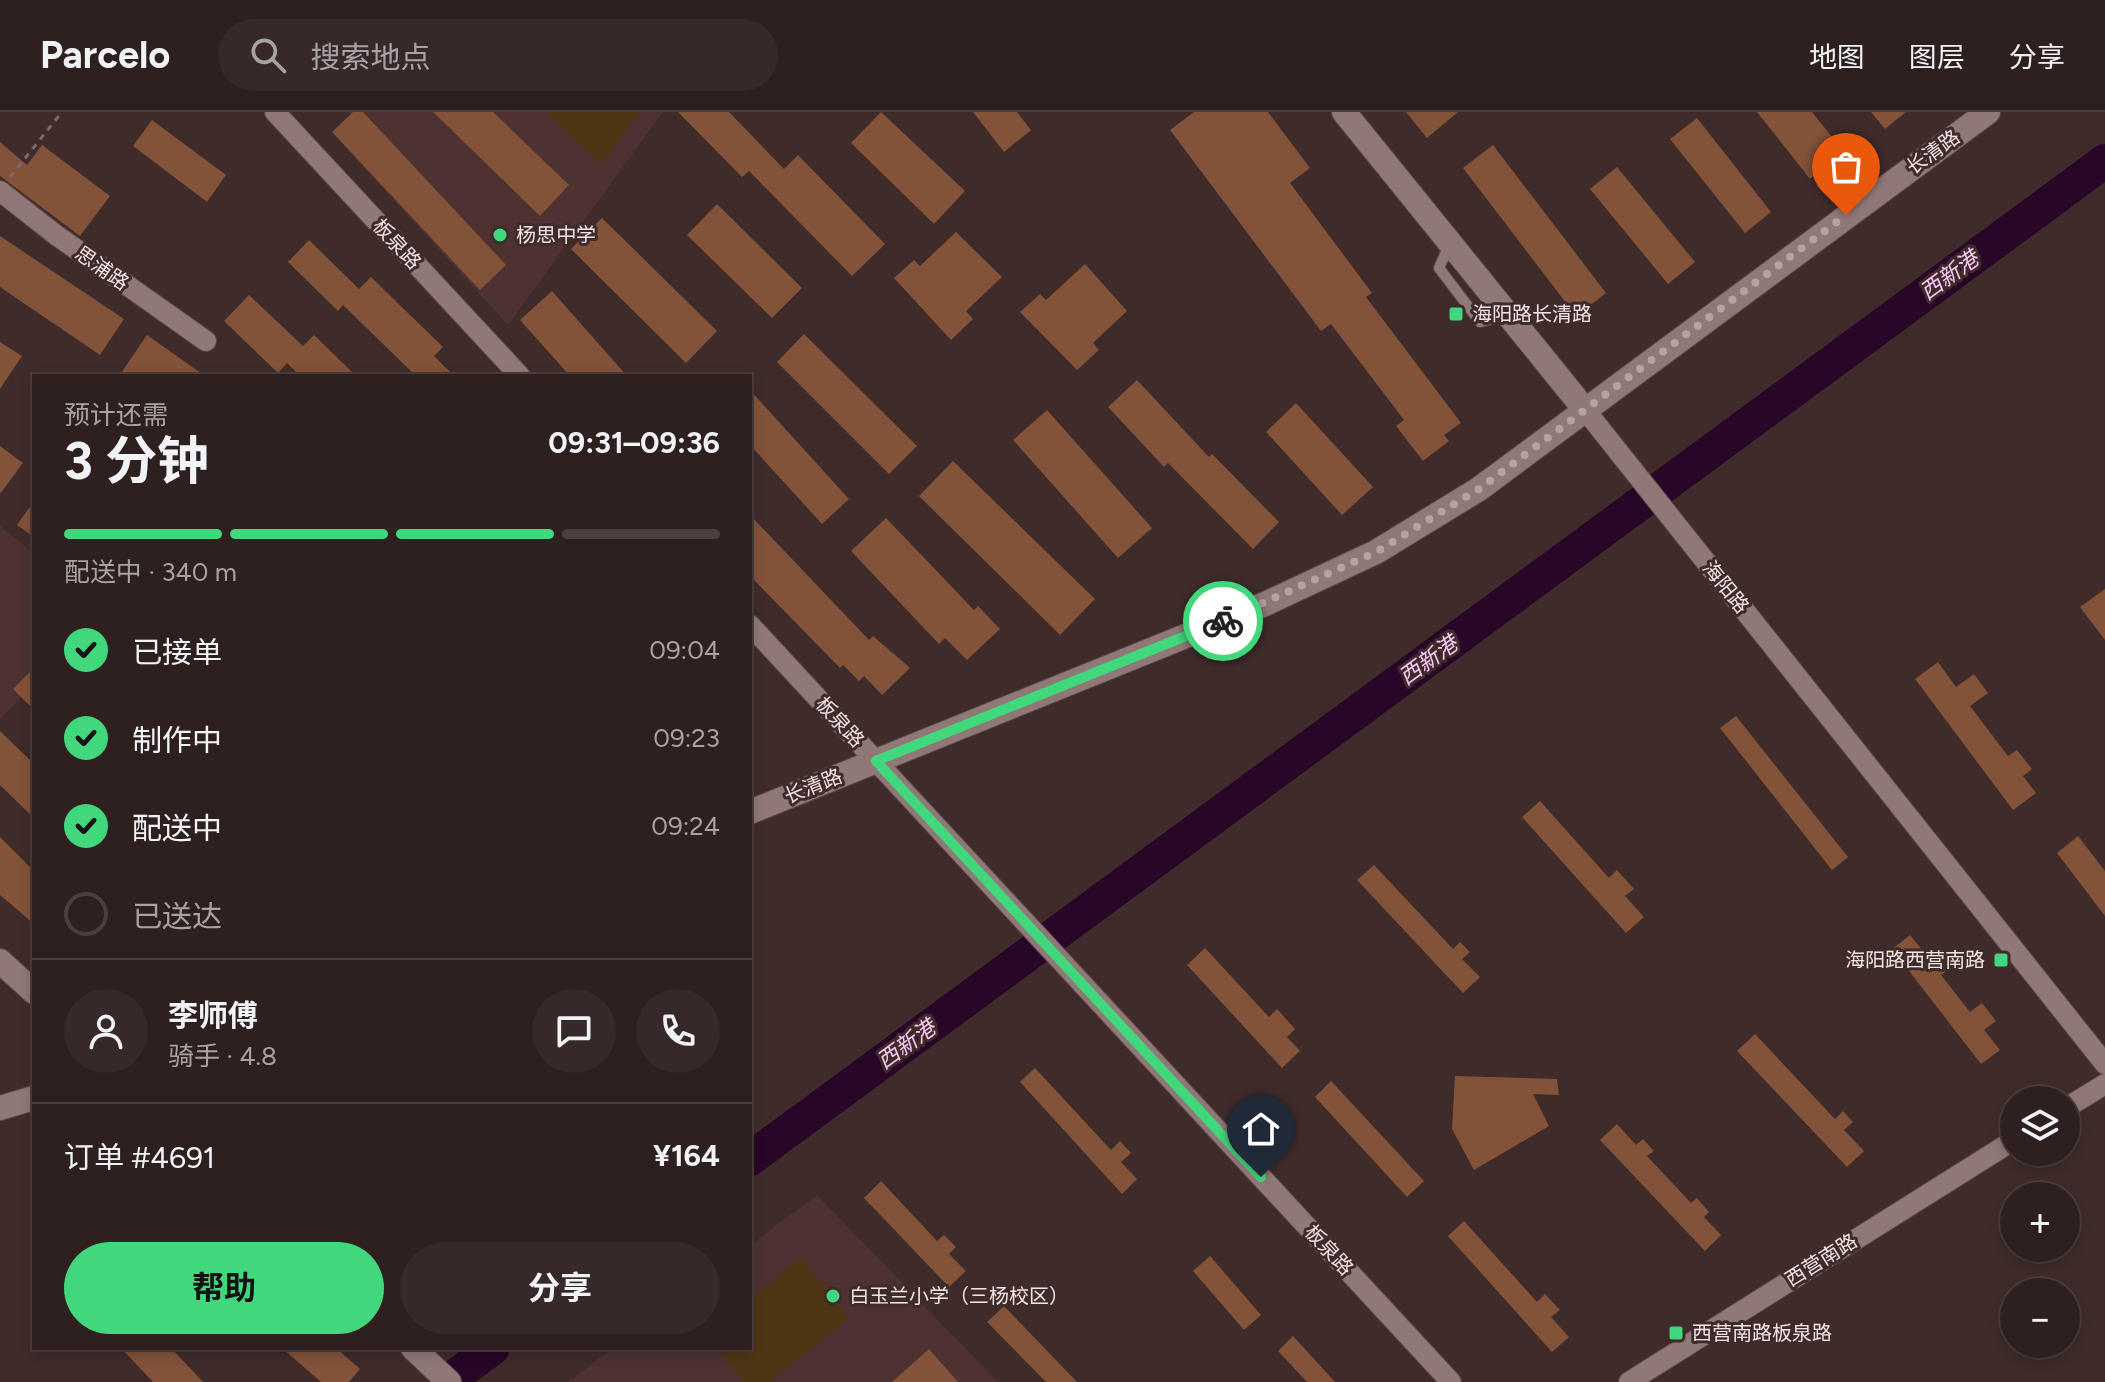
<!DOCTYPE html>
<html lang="zh">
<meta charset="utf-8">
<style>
body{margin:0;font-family:Figtree,"Noto Sans SC",sans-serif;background:#372829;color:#f1f3f6;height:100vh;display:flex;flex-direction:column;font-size:30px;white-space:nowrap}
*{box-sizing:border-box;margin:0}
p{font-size:26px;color:#a7a3a5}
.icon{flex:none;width:44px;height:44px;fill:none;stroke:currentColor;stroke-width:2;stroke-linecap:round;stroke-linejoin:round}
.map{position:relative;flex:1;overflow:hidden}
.sheet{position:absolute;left:32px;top:262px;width:720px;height:976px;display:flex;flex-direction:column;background:#2f2020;border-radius:0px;box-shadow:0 4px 12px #0003,0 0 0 2px #4a3e3e}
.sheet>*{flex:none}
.controls{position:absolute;left:2000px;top:974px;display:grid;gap:16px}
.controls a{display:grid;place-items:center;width:80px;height:80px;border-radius:50%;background:#2f2020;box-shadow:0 4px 12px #0003,0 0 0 2px #4a3e3e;font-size:40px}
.pin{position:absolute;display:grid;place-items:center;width:68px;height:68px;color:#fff;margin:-82px -34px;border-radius:50% 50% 50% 0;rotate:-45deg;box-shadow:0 0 8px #0007}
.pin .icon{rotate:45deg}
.courier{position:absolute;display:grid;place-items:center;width:80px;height:80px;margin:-40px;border:6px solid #41d77c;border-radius:50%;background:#fff;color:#222;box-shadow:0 2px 10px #0007}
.overview em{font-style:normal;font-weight:700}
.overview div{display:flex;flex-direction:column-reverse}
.overview{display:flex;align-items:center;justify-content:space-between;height:136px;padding:0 32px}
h1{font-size:52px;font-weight:700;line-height:60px}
.bar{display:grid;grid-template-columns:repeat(4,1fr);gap:12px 8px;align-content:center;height:96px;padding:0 32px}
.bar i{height:10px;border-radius:6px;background:#4a3e3e}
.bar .on{background:#41d77c}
.bar p{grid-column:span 4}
.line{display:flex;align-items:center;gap:20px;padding:0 32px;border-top:2px solid #4a3e3e}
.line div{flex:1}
.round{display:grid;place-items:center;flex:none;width:84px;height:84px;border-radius:42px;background:#372829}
ol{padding:0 32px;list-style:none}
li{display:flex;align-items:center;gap:24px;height:88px}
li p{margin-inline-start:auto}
li .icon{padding:8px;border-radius:50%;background:#41d77c;color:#111;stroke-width:4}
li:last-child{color:#a7a3a5}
li i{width:44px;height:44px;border:4px solid #4a3e3e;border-radius:50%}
.button{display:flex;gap:16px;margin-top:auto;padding:16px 32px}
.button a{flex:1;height:92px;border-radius:48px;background:#41d77c;color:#111;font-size:32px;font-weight:700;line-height:92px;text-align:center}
.button a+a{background:#372829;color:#f1f3f6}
header{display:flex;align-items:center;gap:48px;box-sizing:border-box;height:112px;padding:0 40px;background:#2f2020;border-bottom:2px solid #4a3e3e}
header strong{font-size:38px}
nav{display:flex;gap:44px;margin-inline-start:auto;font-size:28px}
.search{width:560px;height:72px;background:#372829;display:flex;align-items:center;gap:20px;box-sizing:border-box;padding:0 28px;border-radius:44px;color:#a7a3a5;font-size:30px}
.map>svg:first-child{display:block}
.built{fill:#4e3232}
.green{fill:#4e3615}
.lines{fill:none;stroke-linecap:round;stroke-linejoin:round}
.river{stroke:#280627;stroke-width:34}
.building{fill:#825239}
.service-casing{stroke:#5a4949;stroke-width:12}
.minor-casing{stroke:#5a4949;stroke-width:22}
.tertiary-casing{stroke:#5a4949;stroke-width:26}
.secondary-casing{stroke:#5a4949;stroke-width:26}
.path{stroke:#7b6969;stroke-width:3;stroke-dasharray:6 6;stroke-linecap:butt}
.service{stroke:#907877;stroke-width:10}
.minor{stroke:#907877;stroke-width:20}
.tertiary{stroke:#907877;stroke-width:24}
.secondary{stroke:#907877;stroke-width:24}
.done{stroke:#b3a3a3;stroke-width:8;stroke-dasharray:0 14.4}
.route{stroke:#41d77c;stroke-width:10}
.poi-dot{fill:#41d77c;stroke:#3f2b2a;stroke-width:3}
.labels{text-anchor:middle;stroke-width:6;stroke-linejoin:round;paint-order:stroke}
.street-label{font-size:20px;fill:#f2e4e4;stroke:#3f2b2a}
.poi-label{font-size:20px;fill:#f2e4e4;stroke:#3f2b2a;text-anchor:start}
.water-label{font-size:22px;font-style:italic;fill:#fcc9f9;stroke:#3f2b2a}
</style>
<header>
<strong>Parcelo</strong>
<div class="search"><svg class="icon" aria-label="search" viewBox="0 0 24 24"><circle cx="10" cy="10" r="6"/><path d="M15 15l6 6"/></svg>搜索地点</div>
<nav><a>地图</a><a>图层</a><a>分享</a></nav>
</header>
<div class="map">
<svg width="2105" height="1270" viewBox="0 0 2105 1270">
<rect width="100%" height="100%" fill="#3f2b2a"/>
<g class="built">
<path d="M350,0h313l-155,213 -164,-179z"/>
<path d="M0,414l34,27v131l-34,35z"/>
<path d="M817,1083l181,187h-430l45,-34h137v-103z"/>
</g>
<g class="green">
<path d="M546,0h94l-39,52z"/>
<path d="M801,1146l48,60 -80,64h-25l-27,-34h33v-49z"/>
</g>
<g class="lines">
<g class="river">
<path d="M750,1047l1355,-998"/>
<path d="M447,1270l46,-34"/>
</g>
</g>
<g class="building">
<path d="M353,0h10l143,153 -26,25 -148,-158z"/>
<path d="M433,0h60l76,73 -29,31z"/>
<path d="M678,0h51l55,57 14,-14 87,89 -33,32 -103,-105 -7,6z"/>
<path d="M881,0l84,79 -31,33 -83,-81z"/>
<path d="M973,0h44l14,18 -27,22z"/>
<path d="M1194,0h74l42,56 -20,15 82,110 -6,4 95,126 -17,12 5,6 -26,20 -27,-35 8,-6 -73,-96 -10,7 -151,-201z"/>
<path d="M1406,0h52l-31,26z"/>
<path d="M1757,0h55l32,40 -34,27z"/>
<path d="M1871,0h35l-21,17z"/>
<path d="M1697,6l74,94 -26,21 -75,-94z"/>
<path d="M152,8l74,55 -19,27 -74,-56z"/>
<path d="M0,30l27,23 15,-20 68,51 -30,40 -80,-60z"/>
<path d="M1493,33l113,148 -30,23 -113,-148z"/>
<path d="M1617,55l78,95 -27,22 -78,-95z"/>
<path d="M717,92l85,84 -30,30 -85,-83z"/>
<path d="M602,106l115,113 -31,32 -115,-114z"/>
<path d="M956,120l46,45 -36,34 7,8 -22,21 -57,-62 20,-18 6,6z"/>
<path d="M0,124l124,83 -24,36 -100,-68z"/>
<path d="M309,128l50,49 12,-12 72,70 -9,9 20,20h-38l-73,-71 -5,6 -50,-49z"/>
<path d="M1085,152l42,47 -34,32 6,7 -22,20 -57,-58 20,-18 6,6z"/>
<path d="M552,179l75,85h-57l-50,-56z"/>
<path d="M249,183l54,51 11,-11 42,41h-56l-13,-13 -9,10 -54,-52z"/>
<path d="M804,222l113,112 -28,28 -112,-112z"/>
<path d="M147,223l58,41h-86z"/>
<path d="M0,230l22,14 -22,33z"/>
<path d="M1137,268l72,77 3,-3 67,68 -26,27 -85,-86 -4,4 -56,-60z"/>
<path d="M750,278l99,109 -27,25 -72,-79z"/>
<path d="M1296,291l77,84 -31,28 -76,-83z"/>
<path d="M1047,298l105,118 -34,30 -105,-118z"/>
<path d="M0,334l23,17 -23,31z"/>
<path d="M953,349l142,138 -35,36 -141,-139z"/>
<path d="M34,389v36l-17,-12z"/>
<path d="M750,403l119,125 4,-4 37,32 -28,27 -18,-19 -5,5 -16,-16 -3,3 -90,-92z"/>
<path d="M886,406l88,92 4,-4 22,23 -33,31 -22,-22 -6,6 -88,-93z"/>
<path d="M2105,477v51l-25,-33z"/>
<path d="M1938,550l18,25 18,-13 14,19 -18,13 38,50 9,-6 15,19 -9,7 13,17 -23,17 -98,-131z"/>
<path d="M34,556v42l-21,-21z"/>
<path d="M1736,604l112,141 -16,13 -112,-142z"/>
<path d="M0,619l34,33v54l-34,-33z"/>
<path d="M1540,689l69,77 8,-8 17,19 -9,7 19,21 -18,16 -104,-116z"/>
<path d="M2078,724l27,35v45l-48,-63z"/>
<path d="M0,725l34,34v53l-34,-29z"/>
<path d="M1374,753l79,84 7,-7 10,10 -8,7 18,18 -17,16 -106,-113z"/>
<path d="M1910,823l20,25 13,-10 12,14 -14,11 29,37 12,-9 14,18 -12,9 16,20 -19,14 -89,-115z"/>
<path d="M1205,836l64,69 8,-8 18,20 -8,8 13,14 -18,17 -95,-103z"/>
<path d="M1755,922l80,85 8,-8 10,11 -9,8 20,21 -17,16 -110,-116z"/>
<path d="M1035,956l76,82 9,-9 11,12 -10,9 16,17 -15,15 -102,-112z"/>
<path d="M1455,964l102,3 2,16 -26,-1 16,32 -75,44 -22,-41z"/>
<path d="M1331,969l93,100 -17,16 -92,-100z"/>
<path d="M1617,1012l19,21 7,-6 11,12 -7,5 44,47 6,-5 12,14 -5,5 17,18 -16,16 -105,-111z"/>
<path d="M881,1069l56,60 7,-6 12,12 -7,7 17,17 -17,16 -85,-89z"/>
<path d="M1464,1109l73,81 8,-8 15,16 -9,7 18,20 -17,15 -104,-116z"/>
<path d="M1210,1144l51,59 -17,15 -51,-59z"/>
<path d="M1004,1194l73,76h-31l-59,-60z"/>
<path d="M1293,1224l42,46h-28l-29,-31z"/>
<path d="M121,1236h50l32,34h-50z"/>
<path d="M282,1236h54l24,21 -11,13h-28z"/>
<path d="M929,1237l29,33h-66z"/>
</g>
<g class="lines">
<defs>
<path id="service" d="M1450,131l-11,25 41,54 29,-7"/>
<g id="minor">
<path d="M275,0l245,264"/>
<path d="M0,79l56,44 150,106"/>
<path d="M1586,299l519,653"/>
<path d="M750,513l701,757"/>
<path d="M2066,996l39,-24"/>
<path d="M1629,1270l385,-242"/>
</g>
<g id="tertiary">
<path d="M1344,0l242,299"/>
<path d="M0,849l34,31"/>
<path d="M413,1236l36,34"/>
</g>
<g id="secondary">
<path d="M750,700l515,-208 111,-52 103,-63 509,-377"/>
<path d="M0,996l34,-10"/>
</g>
</defs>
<use href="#service" class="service-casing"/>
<use href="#minor" class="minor-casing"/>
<use href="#tertiary" class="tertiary-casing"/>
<use href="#secondary" class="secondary-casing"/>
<path class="path" d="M10,65l52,-65"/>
<use href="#service" class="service"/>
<use href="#minor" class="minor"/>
<use href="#tertiary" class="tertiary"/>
<use href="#secondary" class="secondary"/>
</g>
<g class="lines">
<path class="done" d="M1223,509l153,-69 103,-63 367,-274"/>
<path class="route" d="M1223,509l-347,140 385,416"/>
</g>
<g class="poi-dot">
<circle cx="500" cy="123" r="8"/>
<rect x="1448" y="194" width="16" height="16" rx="4"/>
<rect x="1993" y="840" width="16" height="16" rx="4"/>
<circle cx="833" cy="1184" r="8"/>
<rect x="1668" y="1213" width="16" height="16" rx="4"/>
</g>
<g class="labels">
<g class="street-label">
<text transform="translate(1933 40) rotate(-36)" y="7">长清路</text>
<text transform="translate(397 132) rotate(47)" y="7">板泉路</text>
<text transform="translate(102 156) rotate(35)" y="7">思浦路</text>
<text transform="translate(1726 475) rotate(51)" y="7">海阳路</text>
<text transform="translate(840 610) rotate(47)" y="7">板泉路</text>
<text transform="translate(813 674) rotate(-22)" y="7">长清路</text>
<text transform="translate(1329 1138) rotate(47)" y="7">板泉路</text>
<text transform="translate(1821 1148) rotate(-32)" y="7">西营南路</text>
</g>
<g class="poi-label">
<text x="516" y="130">杨思中学</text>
<text x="1472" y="209">海阳路长清路</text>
<text x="1985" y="855" text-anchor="end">海阳路西营南路</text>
<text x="849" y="1191">白玉兰小学（三杨校区）</text>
<text x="1692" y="1228">西营南路板泉路</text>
</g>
<g class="water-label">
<text transform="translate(1949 163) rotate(-36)" y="8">西新港</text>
<text transform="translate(1428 548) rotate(-36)" y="8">西新港</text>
<text transform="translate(906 932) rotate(-36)" y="8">西新港</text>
</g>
</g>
</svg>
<div class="controls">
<a><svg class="icon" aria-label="layers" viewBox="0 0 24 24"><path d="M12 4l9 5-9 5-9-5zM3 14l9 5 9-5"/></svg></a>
<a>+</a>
<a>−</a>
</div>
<div class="pin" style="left:1846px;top:103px;background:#ea580c"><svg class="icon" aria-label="bag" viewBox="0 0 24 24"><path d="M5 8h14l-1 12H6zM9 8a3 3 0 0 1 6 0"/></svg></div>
<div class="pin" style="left:1261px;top:1065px;background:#1f2937"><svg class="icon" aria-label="home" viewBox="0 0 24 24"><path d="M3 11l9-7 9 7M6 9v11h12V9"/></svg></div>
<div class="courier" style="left:1223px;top:509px"><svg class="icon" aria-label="bike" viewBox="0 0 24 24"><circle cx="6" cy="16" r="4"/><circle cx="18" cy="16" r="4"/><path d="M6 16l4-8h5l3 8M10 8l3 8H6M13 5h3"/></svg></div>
<section class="sheet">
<div class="overview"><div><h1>3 分钟</h1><p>预计还需</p></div><em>09:31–09:36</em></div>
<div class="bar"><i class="on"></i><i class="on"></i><i class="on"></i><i></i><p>配送中 · 340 m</p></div>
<ol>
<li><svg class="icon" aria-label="check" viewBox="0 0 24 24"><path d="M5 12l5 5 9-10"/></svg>已接单<p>09:04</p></li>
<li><svg class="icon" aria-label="check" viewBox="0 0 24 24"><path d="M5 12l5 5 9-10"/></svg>制作中<p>09:23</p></li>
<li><svg class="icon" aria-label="check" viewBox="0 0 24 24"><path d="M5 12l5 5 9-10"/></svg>配送中<p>09:24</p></li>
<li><i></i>已送达</li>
</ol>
<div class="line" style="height:144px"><a class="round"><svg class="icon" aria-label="person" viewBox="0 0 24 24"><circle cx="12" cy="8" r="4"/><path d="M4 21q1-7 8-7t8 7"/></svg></a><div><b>李师傅</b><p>骑手 · 4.8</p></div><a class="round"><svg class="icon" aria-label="chat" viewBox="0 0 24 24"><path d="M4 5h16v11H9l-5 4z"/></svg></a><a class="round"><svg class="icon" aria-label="phone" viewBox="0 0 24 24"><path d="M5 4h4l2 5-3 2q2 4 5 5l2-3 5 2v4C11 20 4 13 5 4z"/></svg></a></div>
<div class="line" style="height:104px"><div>订单 #4691</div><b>¥164</b></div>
<div class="button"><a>帮助</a><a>分享</a></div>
</section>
</div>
